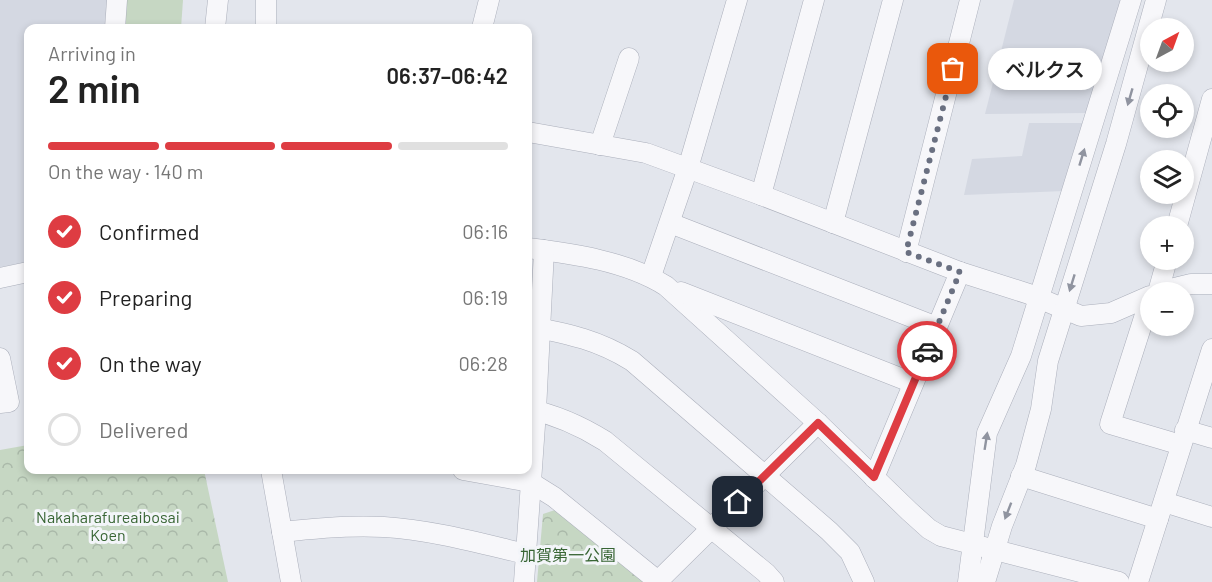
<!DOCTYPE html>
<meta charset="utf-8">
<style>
body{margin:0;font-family:Barlow,"Noto Sans JP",sans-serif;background:#f6f6f6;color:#222;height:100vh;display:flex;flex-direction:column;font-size:22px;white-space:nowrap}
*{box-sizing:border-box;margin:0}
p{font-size:20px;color:#767676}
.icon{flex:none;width:33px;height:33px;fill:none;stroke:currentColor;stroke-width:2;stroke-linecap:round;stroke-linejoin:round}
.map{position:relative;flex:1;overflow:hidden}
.sheet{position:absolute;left:24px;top:24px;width:508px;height:450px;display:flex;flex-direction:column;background:#fff;border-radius:12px;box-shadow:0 3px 9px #0003}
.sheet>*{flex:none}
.needle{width:39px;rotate:41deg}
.controls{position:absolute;left:1140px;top:18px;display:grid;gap:12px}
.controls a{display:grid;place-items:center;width:54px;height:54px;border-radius:50%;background:#fff;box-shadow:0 3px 9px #0003;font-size:30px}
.pin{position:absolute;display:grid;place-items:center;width:51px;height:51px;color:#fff;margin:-26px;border-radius:12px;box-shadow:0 3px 9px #0006}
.courier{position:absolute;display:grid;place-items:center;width:60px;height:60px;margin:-30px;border:4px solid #de3c42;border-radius:50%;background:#fff;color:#222;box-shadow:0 2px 8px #0007}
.bubble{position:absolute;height:42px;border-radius:21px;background:#fff;box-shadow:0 3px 9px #0003;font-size:20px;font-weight:600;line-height:42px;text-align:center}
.head em{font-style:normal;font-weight:600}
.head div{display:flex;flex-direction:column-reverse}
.head{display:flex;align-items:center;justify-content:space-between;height:102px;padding:0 24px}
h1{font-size:39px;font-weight:600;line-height:45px}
.bar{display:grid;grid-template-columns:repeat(4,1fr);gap:9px 6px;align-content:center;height:72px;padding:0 24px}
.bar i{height:8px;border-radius:4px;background:#e0e0e0}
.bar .on{background:#de3c42}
.bar p{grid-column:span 4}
ol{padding:0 24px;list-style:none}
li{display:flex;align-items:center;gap:18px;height:66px}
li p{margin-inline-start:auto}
li .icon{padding:6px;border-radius:50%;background:#de3c42;color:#fff;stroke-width:4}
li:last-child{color:#767676}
li i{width:33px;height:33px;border:3px solid #e0e0e0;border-radius:50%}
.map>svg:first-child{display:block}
.built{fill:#d4d8e2}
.park{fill:url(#park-crowns)}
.pitch{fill:#c6d7c3}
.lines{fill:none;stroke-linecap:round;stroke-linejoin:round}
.minor-casing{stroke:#abafbb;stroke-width:21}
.minor{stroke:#f7f7fa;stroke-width:20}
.oneway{fill:#9094a0}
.done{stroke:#6a7081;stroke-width:6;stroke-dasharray:0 10.8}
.route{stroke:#de3c42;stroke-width:8}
.labels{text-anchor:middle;stroke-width:6;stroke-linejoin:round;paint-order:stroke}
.park-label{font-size:16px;fill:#386534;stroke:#f3f5f9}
</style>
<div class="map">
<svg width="1212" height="582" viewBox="0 0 1212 582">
<defs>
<pattern id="park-crowns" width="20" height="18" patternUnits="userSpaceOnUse" patternTransform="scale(1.5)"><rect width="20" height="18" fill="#c6d7c3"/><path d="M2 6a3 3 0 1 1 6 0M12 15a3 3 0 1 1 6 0" fill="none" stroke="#aab9a9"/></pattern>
</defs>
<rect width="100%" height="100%" fill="#e3e6ed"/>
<g class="built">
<path d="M0,0h113l-3,28h-82v234l-28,5z"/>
<path d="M1014,0h107l-34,113 -102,1z"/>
<path d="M1029,123h55l-20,68 -100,4 8,-36 50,-3z"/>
</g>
<g class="park">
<path d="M28,445v25h176l24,112h-228v-132z"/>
<path d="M555,510l87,70v2h-105l6,-68z"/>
</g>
<path class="pitch" d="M124,0h59l-2,28h-60z"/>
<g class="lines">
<defs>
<g id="minor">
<path d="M115,28l2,-28"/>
<path d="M215,28l3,-28"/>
<path d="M266,28v-28"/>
<path d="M482,28l7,-28"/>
<path d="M528,132l118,21 115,42 199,77 69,22 52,22 30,-3 39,-17"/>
<path d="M600,145l29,-87"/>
<path d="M761,195l53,-195"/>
<path d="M670,223l267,104"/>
<path d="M833,223l60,-223"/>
<path d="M1177,226l35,-127"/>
<path d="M528,248c46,6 98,13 138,38l152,137 91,88 20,18 12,7 178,46"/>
<path d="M906,252l64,-252"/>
<path d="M651,276l37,-108 49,-168"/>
<path d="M0,278l28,-6"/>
<path d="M681,292l232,91"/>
<path d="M1158,292l33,-8h21"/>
<path d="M1158,292l9,-32"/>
<path d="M1150,299l-40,125 71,21"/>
<path d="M528,326c40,8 68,13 104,35l197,170 21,21 14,30"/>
<path d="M0,358l9,44 -9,1"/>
<path d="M528,409c29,6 53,17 77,32l161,132 8,9"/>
<path d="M1185,430l27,8"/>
<path d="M271,470l20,112"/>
<path d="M463,470l67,12 24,15 105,85"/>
<path d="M1021,476l137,43"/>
<path d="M874,478l86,-206"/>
<path d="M1164,502l48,15"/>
<path d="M282,532c34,-4 68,-7 102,-5 48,3 95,16 142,27"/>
<path d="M658,581l160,-158"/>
<path d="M524,582l12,-171 8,-161"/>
<path d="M968,582l19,-149 34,-77 110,-356"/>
<path d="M985,582l17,-56 24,-61 15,-56 7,-48 68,-217 40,-144"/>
<path d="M1138,582l74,-233"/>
</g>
</defs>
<use href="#minor" class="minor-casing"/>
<use href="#minor" class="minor"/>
</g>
<defs><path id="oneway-solid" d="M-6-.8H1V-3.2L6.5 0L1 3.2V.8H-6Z" transform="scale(1.5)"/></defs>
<g class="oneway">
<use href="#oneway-solid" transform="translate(1130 97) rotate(106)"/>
<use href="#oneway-solid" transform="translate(1082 157) rotate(-73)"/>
<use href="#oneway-solid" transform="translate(1072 283) rotate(107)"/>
<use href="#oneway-solid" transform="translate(986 441) rotate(-81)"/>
<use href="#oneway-solid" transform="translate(1008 511) rotate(111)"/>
</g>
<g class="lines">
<path class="done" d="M927,351l33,-79 -54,-20 47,-183"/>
<path class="route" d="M738,502l80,-79 56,54 53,-126"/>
</g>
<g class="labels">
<g class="park-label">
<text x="108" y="523">Nakaharafureaibosai<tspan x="108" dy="18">Koen</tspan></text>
<text x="568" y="561">加賀第一公園</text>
</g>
</g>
</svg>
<div class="controls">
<a><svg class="needle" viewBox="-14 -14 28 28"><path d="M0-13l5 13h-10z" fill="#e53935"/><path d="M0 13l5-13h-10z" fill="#767676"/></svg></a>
<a><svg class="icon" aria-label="locate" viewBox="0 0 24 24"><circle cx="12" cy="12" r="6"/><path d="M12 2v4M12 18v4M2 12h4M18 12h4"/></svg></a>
<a><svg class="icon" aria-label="layers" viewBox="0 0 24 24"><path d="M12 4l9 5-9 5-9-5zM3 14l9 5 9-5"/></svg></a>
<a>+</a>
<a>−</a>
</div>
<div class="pin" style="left:953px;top:69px;background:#ea580c"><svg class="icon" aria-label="bag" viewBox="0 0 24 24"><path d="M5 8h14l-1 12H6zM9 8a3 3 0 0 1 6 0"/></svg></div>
<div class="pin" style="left:738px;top:502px;background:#1f2937"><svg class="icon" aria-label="home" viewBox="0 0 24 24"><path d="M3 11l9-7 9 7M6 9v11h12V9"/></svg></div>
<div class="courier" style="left:927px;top:351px"><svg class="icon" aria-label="car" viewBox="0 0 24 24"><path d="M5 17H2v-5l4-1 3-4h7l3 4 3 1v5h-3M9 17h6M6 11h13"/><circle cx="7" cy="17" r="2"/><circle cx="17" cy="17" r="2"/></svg></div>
<div class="bubble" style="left:988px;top:48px;width:114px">ベルクス</div>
<section class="sheet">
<div class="head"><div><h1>2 min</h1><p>Arriving in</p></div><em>06:37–06:42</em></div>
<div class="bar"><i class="on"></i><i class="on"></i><i class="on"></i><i></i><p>On the way · 140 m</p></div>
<ol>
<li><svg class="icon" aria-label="check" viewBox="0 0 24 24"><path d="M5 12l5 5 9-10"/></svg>Confirmed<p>06:16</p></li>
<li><svg class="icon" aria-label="check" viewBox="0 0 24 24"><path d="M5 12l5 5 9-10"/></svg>Preparing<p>06:19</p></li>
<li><svg class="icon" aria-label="check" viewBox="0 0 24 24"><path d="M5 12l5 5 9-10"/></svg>On the way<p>06:28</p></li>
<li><i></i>Delivered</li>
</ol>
</section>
</div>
